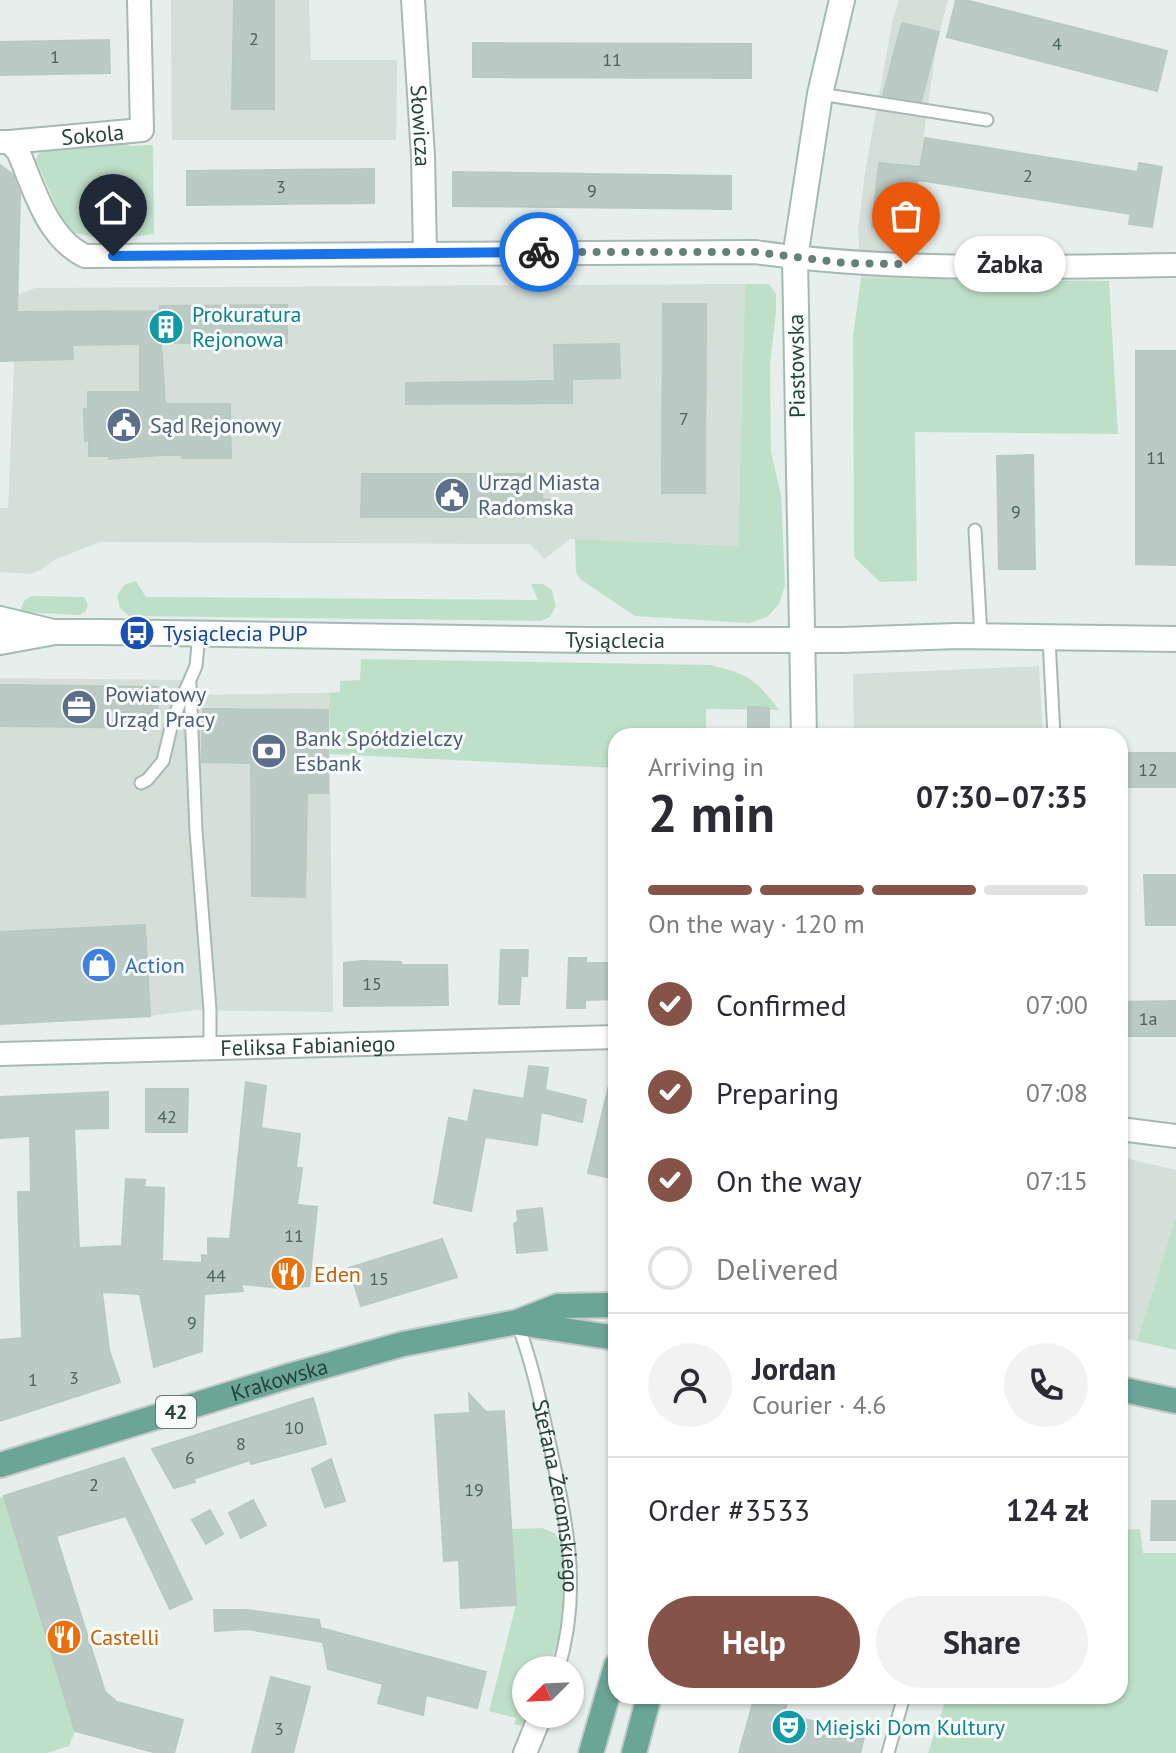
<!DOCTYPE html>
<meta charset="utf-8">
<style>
body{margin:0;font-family:"PT Sans",sans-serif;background:#f2f2f3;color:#2b2b33;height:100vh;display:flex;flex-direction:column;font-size:30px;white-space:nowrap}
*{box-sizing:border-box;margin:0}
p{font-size:26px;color:#7c7c81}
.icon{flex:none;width:44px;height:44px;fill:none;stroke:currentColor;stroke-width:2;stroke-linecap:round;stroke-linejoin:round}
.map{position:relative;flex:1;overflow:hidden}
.sheet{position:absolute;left:608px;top:728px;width:520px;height:976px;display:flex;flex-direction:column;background:#fff;border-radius:24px;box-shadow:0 2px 6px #0004}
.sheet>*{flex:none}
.needle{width:52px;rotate:246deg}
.controls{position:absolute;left:512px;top:1656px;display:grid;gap:16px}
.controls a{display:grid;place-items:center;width:72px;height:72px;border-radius:50%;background:#fff;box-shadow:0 2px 6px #0004;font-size:40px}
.pin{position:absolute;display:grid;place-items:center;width:68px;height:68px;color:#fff;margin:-82px -34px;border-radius:50% 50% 50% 0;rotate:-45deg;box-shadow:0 0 8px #0007}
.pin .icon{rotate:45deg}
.courier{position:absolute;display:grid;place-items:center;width:80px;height:80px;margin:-40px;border:6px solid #1a73e8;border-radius:50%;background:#fff;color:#222;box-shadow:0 2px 10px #0007}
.bubble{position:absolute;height:56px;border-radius:28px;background:#fff;box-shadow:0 2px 6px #0004;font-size:26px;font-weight:600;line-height:56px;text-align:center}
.headline em{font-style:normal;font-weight:600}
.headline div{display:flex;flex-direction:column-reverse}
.headline{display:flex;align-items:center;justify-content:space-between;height:136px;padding:0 40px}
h1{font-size:52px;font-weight:600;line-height:60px}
.bar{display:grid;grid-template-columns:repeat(4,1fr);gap:12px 8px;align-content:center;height:96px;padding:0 40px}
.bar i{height:10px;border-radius:6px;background:#e1e1e2}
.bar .selected{background:#855347}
.bar p{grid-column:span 4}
.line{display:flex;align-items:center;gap:20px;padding:0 40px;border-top:2px solid #e1e1e2}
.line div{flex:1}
.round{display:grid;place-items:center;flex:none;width:84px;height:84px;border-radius:42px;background:#f2f2f3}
ol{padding:0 40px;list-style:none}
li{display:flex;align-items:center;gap:24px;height:88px}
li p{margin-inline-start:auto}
li .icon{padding:8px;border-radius:50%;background:#855347;color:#fff;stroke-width:4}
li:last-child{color:#7c7c81}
li i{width:44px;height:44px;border:4px solid #e1e1e2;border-radius:50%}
.action{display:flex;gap:16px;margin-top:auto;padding:16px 40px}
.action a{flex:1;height:92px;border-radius:48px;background:#855347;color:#fff;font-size:32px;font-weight:600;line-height:92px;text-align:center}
.action a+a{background:#f2f2f3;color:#2b2b33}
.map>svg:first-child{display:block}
.built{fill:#d4dfda}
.green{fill:#bfe0c8}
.building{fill:#bbcac4;stroke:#b8c9c2;stroke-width:2}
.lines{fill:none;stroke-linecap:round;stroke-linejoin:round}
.lane-casing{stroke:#a8b8b2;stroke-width:15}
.street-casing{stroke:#a8b8b2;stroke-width:26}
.secondary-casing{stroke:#a4bbb3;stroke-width:28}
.primary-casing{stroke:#c2cac8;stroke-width:28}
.lane{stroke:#fff;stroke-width:11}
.street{stroke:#fff;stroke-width:22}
.secondary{stroke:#fff;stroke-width:24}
.primary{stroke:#6aa596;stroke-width:24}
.done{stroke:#687f78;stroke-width:8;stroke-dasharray:0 14.4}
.route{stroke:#1a73e8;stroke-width:10}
.labels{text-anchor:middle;stroke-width:6;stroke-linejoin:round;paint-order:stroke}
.number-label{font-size:18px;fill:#4a645c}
.shield{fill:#f7fbf9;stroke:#637a73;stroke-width:2}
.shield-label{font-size:20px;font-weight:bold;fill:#24423a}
.street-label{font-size:22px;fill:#24423a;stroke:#f7fbf9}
.culture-label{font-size:22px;fill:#0d838f;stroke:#f7fbf9;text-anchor:start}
.service-label{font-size:22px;fill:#4e5e75;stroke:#f7fbf9;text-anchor:start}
.transit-label{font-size:22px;fill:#164399;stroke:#f7fbf9;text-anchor:start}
.shop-label{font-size:22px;fill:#366cbe;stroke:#f7fbf9;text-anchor:start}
.food-label{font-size:22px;fill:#c56008;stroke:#f7fbf9;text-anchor:start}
</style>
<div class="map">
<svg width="1176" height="1753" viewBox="0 0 1176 1753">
<rect width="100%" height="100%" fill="#e6efeb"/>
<g class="built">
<path d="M171,0h138l2,60h86l-1,80h-224z"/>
<path d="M899,0h49l-12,47 -32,232 -43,-1 -3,-48 7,-58 28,-153z"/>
<path d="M745,284l-7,262 -168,-7 -25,20 -15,-15 -430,-2 -46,18 -14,10 -10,4 -30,-2v-64h8l9,-213 18,-7z"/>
<path d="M1039,666l4,70h-189l-1,-62z"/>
<path d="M0,678l182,2 -2,15 149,-2 4,319 -137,-2 -46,6 -150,8z"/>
<path d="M1120,1157l56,13v46l-39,125 -17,-3z"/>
</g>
<g class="green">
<path d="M125,139l4,7 24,-1 1,89 -47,6 -40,-9 -31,-71 2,-6 8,-6z"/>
<path d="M861,278l248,3 9,153 -203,-2 2,149 -37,1 -26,-25 -1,-221z"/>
<path d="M745,284h24l7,10v17l-6,53 1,88 10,43 4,90 -6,19 -12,13 -18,6 -114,-7 -55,-37 -4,-7 -1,-33 163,7z"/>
<path d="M136,581l10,16 392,3 -7,-16h12l9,6 4,16 -6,11 -9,4 -412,-5 -9,-8 -3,-12 7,-11z"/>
<path d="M32,596l52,1 4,8 -3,7 -6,3 -60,-3 6,-12z"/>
<path d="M361,659l349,6c38,9 45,13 69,45l-73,-1v27h-90v32l-286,-14 -1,-61 11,-1v-11l20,-1z"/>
<path d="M1176,1216v134l-39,-9z"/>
<path d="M4,1496l71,235 -6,15 -22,7h-47v-255z"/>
<path d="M542,1528l12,5 7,10 3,78 -4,18 -13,31h-21v44h4l-6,13 -10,-3 2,-6 -27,-7 27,-106 -5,-76z"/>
<path d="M1140,1529l3,24h33v200h-248l19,-57h173v-166z"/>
</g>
<g class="building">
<path d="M234,0h40v109h-42z"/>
<path d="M956,0h9l202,51 -10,40 -210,-54z"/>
<path d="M902,23l37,9 -18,69 -38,-6z"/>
<path d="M109,40l1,33 -110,2v-33z"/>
<path d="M473,43l278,1v34l-278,-1z"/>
<path d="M925,138l213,34 1,-9 23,4 -10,60 -23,-3 2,-10 -213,-34z"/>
<path d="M879,163l40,4 -7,66 -40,-6z"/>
<path d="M0,165l12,9 8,20 -3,118 143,-1v-5l127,-1v38h-126l4,61h65l1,54h-49v-3h-19l-54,4v-3h-20v-16l-4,1 -1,-32h4v-17h52v-48l-68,1 1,14 -73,2z"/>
<path d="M374,169v34l-187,2v-34z"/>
<path d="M453,172l278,4v33l-278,-3z"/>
<path d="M663,304h43l-1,189h-43z"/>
<path d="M619,344l1,34 -48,1v24l-166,1v-21l149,-2 -1,-36z"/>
<path d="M1136,351h40v214l-40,-1z"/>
<path d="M1033,455l2,114h-36l-2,-113z"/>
<path d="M362,474h175v17h5v8l10,1v17h-191z"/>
<path d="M0,685l157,2 1,41 -158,-2z"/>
<path d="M748,707l21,1v28h-21z"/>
<path d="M203,709l125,1v83h-21l-2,104 -53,-1 -1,-133 -49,-1z"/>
<rect x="1120" y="753" width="56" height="34"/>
<path d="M1144,875h32v50h-30z"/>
<path d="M145,925l5,91 -150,8v-92z"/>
<path d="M501,950h27l-1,26h-6l-2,28h-20z"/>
<path d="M569,958h17v5h30v36l-31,1v8h-18z"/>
<path d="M362,961l39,1v3h46l1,40 -104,1v-43z"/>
<path d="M1176,1001v35h-56v-34z"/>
<path d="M529,1066l19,2 -3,22 41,10 -4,22 -41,-10 -4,33 -52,-8 -14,74 -37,-8 15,-85 19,4 6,-32 50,9z"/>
<path d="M246,1082l20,4 -5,42 39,6 -4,34h6l-5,37 20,2 -8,79 -29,2 -39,-4 2,7 -39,3 -2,57 -48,16 -14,-73 -38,-2 7,58 11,32 -120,39v-81l22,-2 -4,-146h13l-1,-56 -30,2v-41l108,-5v36l-34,1 5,119 43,-2 4,-67 19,1 -1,7 20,1 -2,73 40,2v-8l6,1v-18l22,1z"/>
<path d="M609,1085l7,1v93l-28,-6z"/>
<path d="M146,1089h42l-1,43h-41z"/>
<path d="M542,1208l5,42 -30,3 -3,-29 4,-3 -1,-10z"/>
<path d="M442,1239l15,38 -96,29 -12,-38z"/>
<path d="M469,1394l17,18 18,-1 12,194 -55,3 -2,-48 -15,1 -9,-146 35,-2z"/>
<path d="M313,1398l13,46 -75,20 -1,-4 -57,19 2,3 -21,6 -22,-39z"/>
<path d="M124,1458l68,141 -22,10 -44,-93 -70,20 49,156 12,10 66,18 -9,33h-17l-82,-22 -71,-235z"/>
<path d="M331,1459l14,42 -20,6 -13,-38z"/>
<path d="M253,1500l13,25 -25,13 -12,-25z"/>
<path d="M1152,1501h24v39h-25z"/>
<path d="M210,1510l13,24 -17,10 -14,-24z"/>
<path d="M214,1610h32l73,10 3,15 -1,-7 165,44 -9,36 -51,-13 -3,20 -45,-12 5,-19 -55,-15 -5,-27 -76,-13 -32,2z"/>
<path d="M271,1677l39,10 -17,66h-41z"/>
<path d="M755,1696l33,3 -4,15 59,15 1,-5 22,6 -6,23h-121z"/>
</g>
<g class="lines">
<defs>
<g id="lane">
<path d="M820,94l167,26"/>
<path d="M975,530l6,106"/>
<path d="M1049,639l5,97"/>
<path d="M190,684l6,147 14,179v37"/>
<path d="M141,783l6,-3 16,-19 10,-42 23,-53 3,-32"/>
<path id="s1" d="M517,1323c15,38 23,78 32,118 17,80 34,148 9,229"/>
<path d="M888,1753l16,-57"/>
</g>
<g id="street">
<path id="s2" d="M413,0l10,156 2,97"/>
<path d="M0,142h9l9,9c16,37 29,87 67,105l670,-4c139,20 281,15 421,13"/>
<path id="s3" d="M9,142l133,-12 -3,-130"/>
<path id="s4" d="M0,1054l616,-17"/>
<path d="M1120,1129l56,7"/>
<path d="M525,1753l16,-39"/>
</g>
<g id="secondary">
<path d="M0,619l49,12"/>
<path id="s5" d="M0,642l55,-10h49l483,8h255l115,-4 219,3"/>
<path d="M804,736l-9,-478 25,-164 22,-94"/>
</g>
<g id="primary">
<path d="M519,1323l97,15"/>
<path d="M1120,1389l56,12"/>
<path id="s6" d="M0,1465l289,-89 114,-32 114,-22 41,-16 58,-1"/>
<path d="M591,1753l25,-87"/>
<path d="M634,1753l15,-57"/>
</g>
</defs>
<use href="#lane" class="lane-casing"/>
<use href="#street" class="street-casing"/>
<use href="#secondary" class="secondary-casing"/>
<use href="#primary" class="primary-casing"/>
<use href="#lane" class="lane"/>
<use href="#street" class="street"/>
<use href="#secondary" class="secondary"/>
<use href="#primary" class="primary"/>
</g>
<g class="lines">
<path class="done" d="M539,252h216l89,11 62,1"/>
<path class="route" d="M113,256l426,-4"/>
</g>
<defs>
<symbol id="building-disc" viewBox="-11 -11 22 22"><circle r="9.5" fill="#0f9aa8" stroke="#f7fbf9"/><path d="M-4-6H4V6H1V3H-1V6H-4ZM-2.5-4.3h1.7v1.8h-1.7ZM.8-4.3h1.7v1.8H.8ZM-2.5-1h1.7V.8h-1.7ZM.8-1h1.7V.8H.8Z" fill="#fff"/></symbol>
<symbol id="civic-disc" viewBox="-11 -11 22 22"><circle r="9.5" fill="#5c6f8a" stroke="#f7fbf9"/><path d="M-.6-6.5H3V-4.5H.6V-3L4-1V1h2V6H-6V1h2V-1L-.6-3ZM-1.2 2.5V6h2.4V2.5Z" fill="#fff"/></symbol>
<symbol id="bus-disc" viewBox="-11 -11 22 22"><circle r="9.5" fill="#1a4fb4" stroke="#f7fbf9"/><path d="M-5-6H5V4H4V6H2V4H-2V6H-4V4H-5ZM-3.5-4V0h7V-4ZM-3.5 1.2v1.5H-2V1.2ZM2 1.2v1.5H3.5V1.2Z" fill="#fff"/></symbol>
<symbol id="office-disc" viewBox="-11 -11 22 22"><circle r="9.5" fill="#5c6f8a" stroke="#f7fbf9"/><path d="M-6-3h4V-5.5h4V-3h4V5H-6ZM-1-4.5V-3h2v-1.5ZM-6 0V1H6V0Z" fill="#fff"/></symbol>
<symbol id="bank-disc" viewBox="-11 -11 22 22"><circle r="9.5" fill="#5c6f8a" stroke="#f7fbf9"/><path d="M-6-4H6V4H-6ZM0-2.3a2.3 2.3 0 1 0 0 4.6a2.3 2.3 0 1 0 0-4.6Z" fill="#fff"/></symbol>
<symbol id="shop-disc" viewBox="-11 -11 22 22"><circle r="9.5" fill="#3f7fe0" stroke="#f7fbf9"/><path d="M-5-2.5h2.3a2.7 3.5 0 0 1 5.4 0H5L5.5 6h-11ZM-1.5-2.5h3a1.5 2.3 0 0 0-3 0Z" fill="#fff"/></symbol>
<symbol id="restaurant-disc" viewBox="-11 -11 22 22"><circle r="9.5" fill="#e8710a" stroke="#f7fbf9"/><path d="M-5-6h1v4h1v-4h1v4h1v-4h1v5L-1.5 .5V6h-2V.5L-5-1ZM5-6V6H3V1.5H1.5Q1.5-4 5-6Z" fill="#fff"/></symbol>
<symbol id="theatre-disc" viewBox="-11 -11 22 22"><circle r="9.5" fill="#0f9aa8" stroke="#f7fbf9"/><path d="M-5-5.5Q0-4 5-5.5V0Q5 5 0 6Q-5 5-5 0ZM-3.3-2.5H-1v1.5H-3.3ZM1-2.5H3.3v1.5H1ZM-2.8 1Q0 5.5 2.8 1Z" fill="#fff"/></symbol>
</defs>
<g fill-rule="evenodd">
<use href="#building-disc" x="146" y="307" width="40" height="40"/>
<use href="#civic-disc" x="104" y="405" width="40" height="40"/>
<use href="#civic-disc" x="432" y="475" width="40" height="40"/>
<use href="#bus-disc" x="117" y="613" width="40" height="40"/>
<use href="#office-disc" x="59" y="687" width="40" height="40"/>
<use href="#bank-disc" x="249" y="731" width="40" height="40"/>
<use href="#shop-disc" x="79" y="945" width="40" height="40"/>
<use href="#restaurant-disc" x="268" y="1254" width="40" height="40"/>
<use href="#restaurant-disc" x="44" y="1617" width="40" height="40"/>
<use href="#theatre-disc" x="769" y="1707" width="40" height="40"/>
</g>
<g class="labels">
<g class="number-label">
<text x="254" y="45">2</text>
<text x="1057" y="50">4</text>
<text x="55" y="63">1</text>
<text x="612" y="66">11</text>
<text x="1028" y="182">2</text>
<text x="281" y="193">3</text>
<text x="592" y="197">9</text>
<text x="684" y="425">7</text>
<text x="1156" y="464">11</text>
<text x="1016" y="518">9</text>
<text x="1148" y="776">12</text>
<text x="372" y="990">15</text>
<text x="1148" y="1025">1a</text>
<text x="167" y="1123">42</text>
<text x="294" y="1242">11</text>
<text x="216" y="1282">44</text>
<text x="379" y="1285">15</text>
<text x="192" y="1329">9</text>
<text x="74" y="1384">3</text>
<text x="33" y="1386">1</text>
<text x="294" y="1434">10</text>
<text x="241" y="1450">8</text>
<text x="190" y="1464">6</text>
<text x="94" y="1491">2</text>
<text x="474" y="1496">19</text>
<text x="279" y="1735">3</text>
</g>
<rect class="shield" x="156" y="1396" width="40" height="32" rx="6"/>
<g class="shield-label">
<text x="176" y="1419">42</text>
</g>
<g class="street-label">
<text dy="8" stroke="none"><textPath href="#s2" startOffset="126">Słowicza</textPath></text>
<text dy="8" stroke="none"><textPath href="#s3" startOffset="84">Sokola</textPath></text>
<text transform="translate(796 366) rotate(-91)" y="8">Piastowska</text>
<text dy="8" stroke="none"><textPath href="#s5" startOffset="616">Tysiąclecia</textPath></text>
<text dy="8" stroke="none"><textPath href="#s4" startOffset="308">Feliksa Fabianiego</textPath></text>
<text dy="8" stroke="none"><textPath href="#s6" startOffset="292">Krakowska</textPath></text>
<text dy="8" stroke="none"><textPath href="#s1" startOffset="178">Stefana Żeromskiego</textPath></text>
</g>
<g class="culture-label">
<text x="192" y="322">Prokuratura<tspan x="192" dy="25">Rejonowa</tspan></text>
<text x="815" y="1735">Miejski Dom Kultury</text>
</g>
<g class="service-label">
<text x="150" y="433">Sąd Rejonowy</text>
<text x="478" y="490">Urząd Miasta<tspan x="478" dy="25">Radomska</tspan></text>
<text x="105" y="702">Powiatowy<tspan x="105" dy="25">Urząd Pracy</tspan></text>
<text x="295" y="746">Bank Spółdzielczy<tspan x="295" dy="25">Esbank</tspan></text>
</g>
<g class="transit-label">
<text x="163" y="641">Tysiąclecia PUP</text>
</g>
<g class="shop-label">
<text x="125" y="973">Action</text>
</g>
<g class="food-label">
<text x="314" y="1282">Eden</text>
<text x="90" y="1645">Castelli</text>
</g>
</g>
</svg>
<div class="controls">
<a><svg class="needle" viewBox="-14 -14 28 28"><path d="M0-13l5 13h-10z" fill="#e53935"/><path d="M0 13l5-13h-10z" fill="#7c7c81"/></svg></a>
</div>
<div class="pin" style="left:906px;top:264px;background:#ea580c"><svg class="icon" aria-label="bag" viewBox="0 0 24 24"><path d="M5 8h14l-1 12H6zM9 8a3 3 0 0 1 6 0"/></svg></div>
<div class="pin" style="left:113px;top:256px;background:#1f2937"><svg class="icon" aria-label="home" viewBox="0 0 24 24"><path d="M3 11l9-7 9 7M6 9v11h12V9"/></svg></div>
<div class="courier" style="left:539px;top:252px"><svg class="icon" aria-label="bike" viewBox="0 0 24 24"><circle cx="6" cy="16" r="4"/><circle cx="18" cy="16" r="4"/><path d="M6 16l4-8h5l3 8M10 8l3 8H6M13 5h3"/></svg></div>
<div class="bubble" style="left:954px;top:236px;width:112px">Żabka</div>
<section class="sheet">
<div class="headline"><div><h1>2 min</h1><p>Arriving in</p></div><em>07:30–07:35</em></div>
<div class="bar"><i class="selected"></i><i class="selected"></i><i class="selected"></i><i></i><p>On the way · 120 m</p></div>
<ol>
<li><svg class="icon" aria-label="check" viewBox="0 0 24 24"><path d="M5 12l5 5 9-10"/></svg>Confirmed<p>07:00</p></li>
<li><svg class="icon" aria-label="check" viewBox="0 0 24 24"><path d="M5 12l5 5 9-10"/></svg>Preparing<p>07:08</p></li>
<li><svg class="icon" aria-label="check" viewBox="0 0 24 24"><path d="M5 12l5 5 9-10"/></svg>On the way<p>07:15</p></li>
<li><i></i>Delivered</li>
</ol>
<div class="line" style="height:144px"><a class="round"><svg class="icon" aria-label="person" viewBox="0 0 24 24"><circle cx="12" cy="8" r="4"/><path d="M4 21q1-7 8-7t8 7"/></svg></a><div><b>Jordan</b><p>Courier · 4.6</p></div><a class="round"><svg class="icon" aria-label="phone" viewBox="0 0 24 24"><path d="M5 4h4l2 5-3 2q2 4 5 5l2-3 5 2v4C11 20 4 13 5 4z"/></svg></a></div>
<div class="line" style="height:104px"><div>Order #3533</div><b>124 zł</b></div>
<div class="action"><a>Help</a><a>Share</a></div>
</section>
</div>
